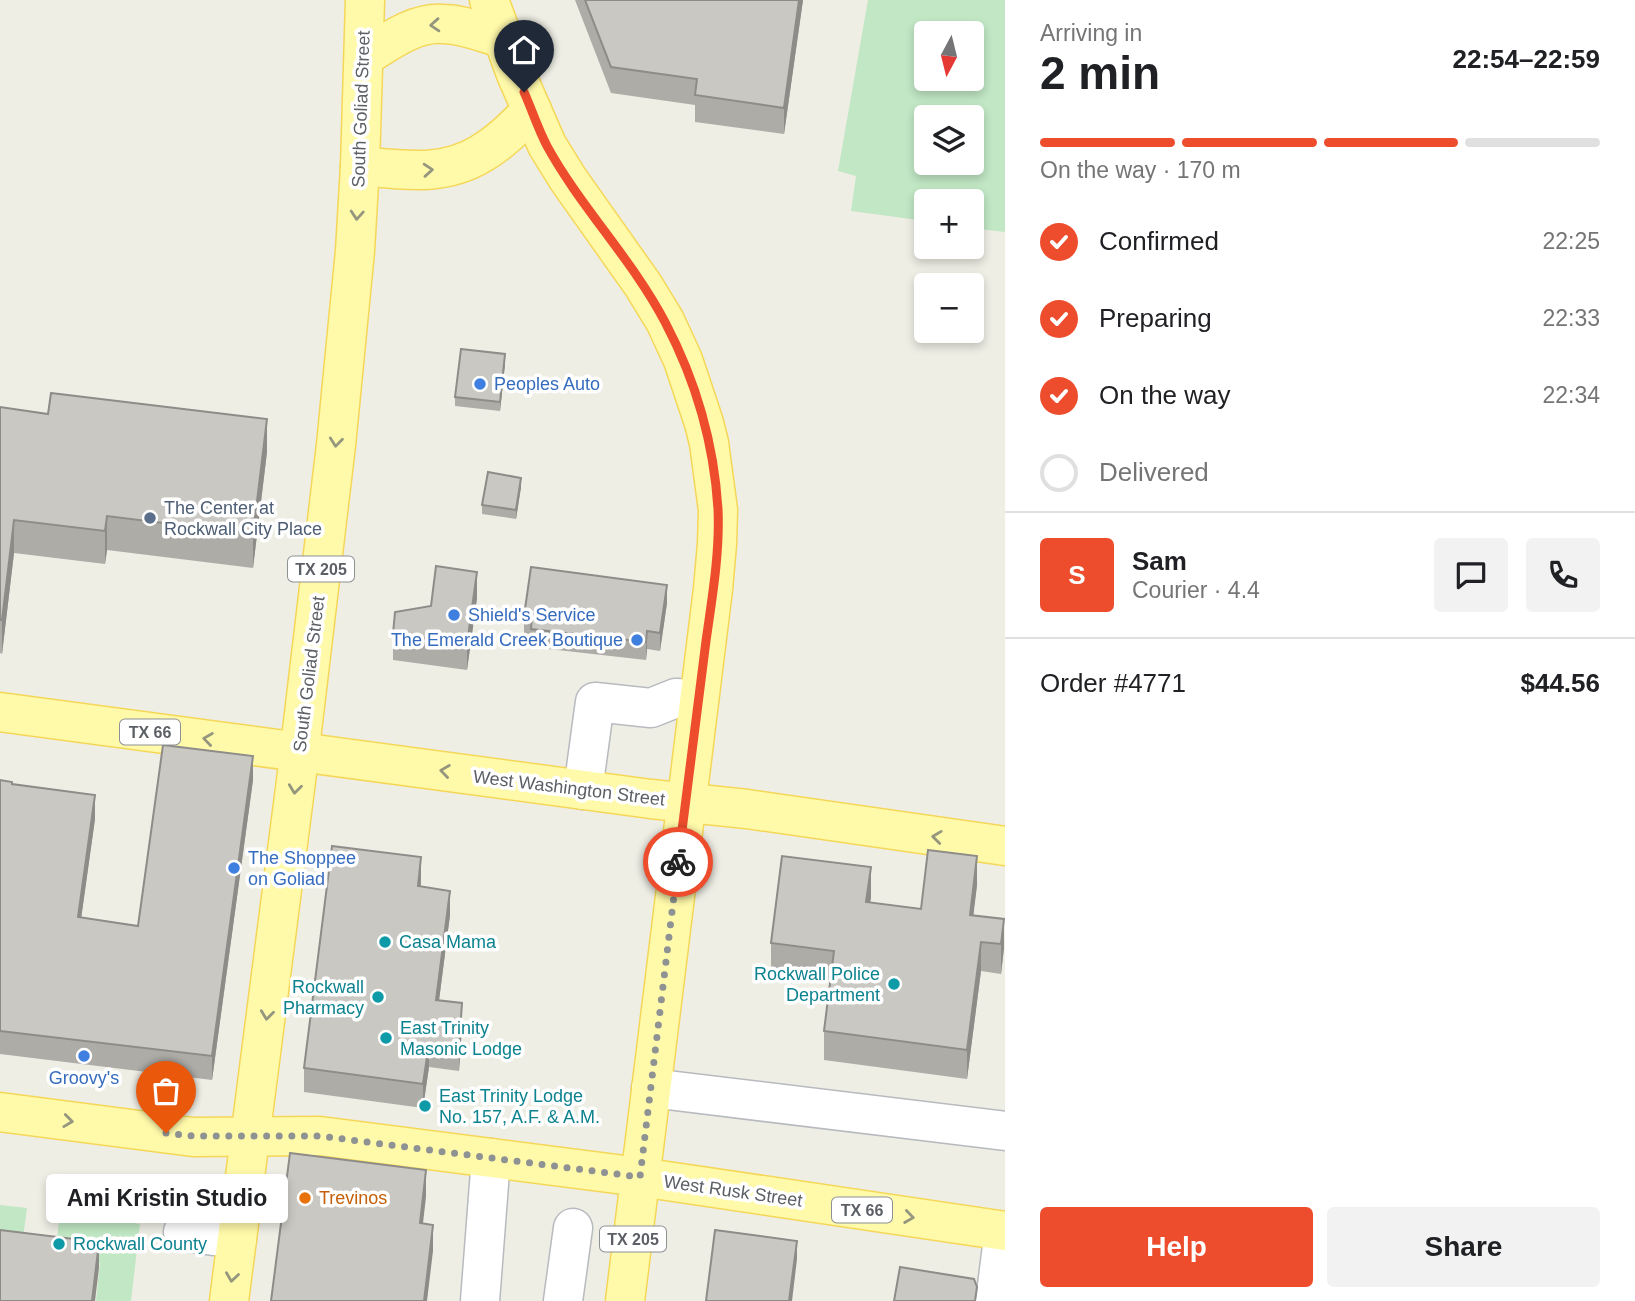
<!DOCTYPE html>
<meta charset="utf-8">
<style>
body{margin:0;font-family:Arial,sans-serif;background:#f2f2f2;color:#202124;height:100vh;display:flex;flex-direction:column;font-size:26px;white-space:nowrap}
*{box-sizing:border-box;margin:0}
p{font-size:23px;color:#757577}
.icon{flex:none;width:38px;height:38px;fill:none;stroke:currentColor;stroke-width:2;stroke-linecap:round;stroke-linejoin:round}
.map{position:relative;flex:1;overflow:hidden}
.details{display:flex;flex-direction:column;background:#fff;width:630px}
.details>*{flex:none}
.needle{width:46px;rotate:187deg}
.buttons{position:absolute;left:914px;top:21px;display:grid;gap:14px}
.buttons a{display:grid;place-items:center;width:70px;height:70px;border-radius:7px;background:#fff;box-shadow:0 4px 10px #0003;font-size:35px}
.pin{position:absolute;display:grid;place-items:center;width:60px;height:60px;color:#fff;margin:-72px -30px;border-radius:50% 50% 50% 0;rotate:-45deg;box-shadow:0 0 7px #0007}
.pin .icon{rotate:45deg}
.courier{position:absolute;display:grid;place-items:center;width:70px;height:70px;margin:-35px;border:5px solid #ed4d2d;border-radius:50%;background:#fff;color:#222;box-shadow:0 2px 9px #0007}
.bubble{position:absolute;height:49px;border-radius:7px;background:#fff;box-shadow:0 4px 10px #0003;font-size:23px;font-weight:600;line-height:49px;text-align:center}
.headline em{font-style:normal;font-weight:600}
.headline div{display:flex;flex-direction:column-reverse}
.headline{display:flex;align-items:center;justify-content:space-between;height:119px;padding:0 35px}
h1{font-size:46px;font-weight:600;line-height:52px}
.bar{display:grid;grid-template-columns:repeat(4,1fr);gap:10px 7px;align-content:center;height:84px;padding:0 35px}
.bar i{height:9px;border-radius:5px;background:#e0e0e0}
.bar .current{background:#ed4d2d}
.bar p{grid-column:span 4}
.line{display:flex;align-items:center;gap:18px;padding:0 35px;border-top:2px solid #e0e0e0}
.line div{flex:1}
.round{display:grid;place-items:center;flex:none;width:74px;height:74px;border-radius:7px;background:#f2f2f2}
ol{padding:0 35px;list-style:none}
li{display:flex;align-items:center;gap:21px;height:77px}
li p{margin-inline-start:auto}
li .icon{padding:7px;border-radius:50%;background:#ed4d2d;color:#fff;stroke-width:4}
li:last-child{color:#757577}
li i{width:38px;height:38px;border:4px solid #e0e0e0;border-radius:50%}
.cta{display:flex;gap:14px;margin-top:auto;padding:14px 35px}
.cta a{flex:1;height:80px;border-radius:7px;background:#ed4d2d;color:#fff;font-size:28px;font-weight:600;line-height:80px;text-align:center}
.cta a+a{background:#f2f2f2;color:#202124}
main{display:flex;flex:1;min-height:0}
.map>svg:first-child{display:block}
.green{fill:#c1e7c4;fill-rule:evenodd}
.lines{fill:none;stroke-linecap:round;stroke-linejoin:round}
.minor-casing{stroke:#b7babf;stroke-width:41}
.major-casing{stroke:#f5d758;stroke-width:41}
.minor{stroke:#fff;stroke-width:38}
.major{stroke:#fff9aa;stroke-width:38}
.wall{fill:#aeaca7}
.shaded-wall{fill:#8d8c88}
.building{fill:#cac8c2;stroke:#8d8c88;stroke-width:2}
.oneway{stroke:#95967e}
.done{stroke:#8f9292;stroke-width:7;stroke-dasharray:0 12.6}
.route{stroke:#ed4d2d;stroke-width:9}
.shop-dot{fill:#3f7fe0;stroke:#fff;stroke-width:2.5}
.service-dot{fill:#5c6f8a;stroke:#fff;stroke-width:2.5}
.culture-dot{fill:#0f9aa8;stroke:#fff;stroke-width:2.5}
.food-dot{fill:#e8710a;stroke:#fff;stroke-width:2.5}
.labels{text-anchor:middle;stroke-width:7;stroke-linejoin:round;paint-order:stroke}
.shield{fill:#fff;stroke:#8d9094;stroke-width:2}
.shield-label{font-size:16px;font-weight:bold;fill:#5c6066}
.street-label{font-size:18px;fill:#5c6066;stroke:#fff}
.shop-label{font-size:18px;fill:#366cbe;stroke:#fff;text-anchor:start}
.service-label{font-size:18px;fill:#4e5e75;stroke:#fff;text-anchor:start}
.culture-label{font-size:18px;fill:#0d838f;stroke:#fff;text-anchor:start}
.food-label{font-size:18px;fill:#c56008;stroke:#fff;text-anchor:start}
</style>
<main>
<div class="map">
<svg width="1005" height="1301" viewBox="0 0 1005 1301">
<rect width="100%" height="100%" fill="#efeee5"/>
<g class="green">
<path d="M868,0h137v232l-34,-4v-27h-45v20l-75,-10 5,-35 -18,-5zM926,33h45v46h-45zM971,117v46h-45v-46z"/>
<path d="M0,1205l27,3 -6,45 -21,-3z"/>
<path d="M60,1212l80,12 -9,77h-35l4,-38 -45,-6z"/>
</g>
<g class="lines">
<defs>
<g id="minor">
<path d="M583,790l12,-88 56,6 25,-10 23,2"/>
<path d="M651,1088l354,43"/>
<path d="M183,1232l54,7"/>
<path d="M480,1301l11,-143"/>
<path d="M563,1301l10,-73"/>
<path d="M995,1301l9,-70"/>
</g>
<g id="major">
<path d="M489,0l27,74 31,71 21,34 75,106 22,36 18,39 21,63 5,20 4,30 5,37 -1,34 -4,45 -88,712"/>
<path d="M364,57c24,-15 50,-35 79,-33 20,0 40,9 59,14"/>
<path d="M360,166c43,4 84,11 122,-13 19,-11 35,-28 50,-43"/>
<path d="M0,712l651,87 96,10 258,37"/>
<path d="M0,1112l193,25 127,-1 320,41 365,54"/>
<path d="M229,1301l67,-520 40,-336 19,-194 5,-85 5,-166"/>
</g>
</defs>
<use href="#minor" class="minor-casing"/>
<use href="#major" class="major-casing"/>
<use href="#minor" class="minor"/>
<use href="#major" class="major"/>
</g>
<g class="wall">
<path d="M575,0h228l-19,134 -89,-12v-17l-84,-12z"/>
<path d="M505,363l-5,48 -45,-5v-9z"/>
<path d="M0,407l267,45 -14,116 -146,-18 -2,14 -91,-11 -12,101 -2,-1z"/>
<path d="M521,487l-5,32 -34,-5v-9z"/>
<path d="M477,598l-10,72 -74,-10v-26l38,-28z"/>
<path d="M667,603l-7,48 -13,-2 -1,11 -115,-13v-12l-7,-1v-18z"/>
<path d="M0,780l12,4 83,35 -14,99 57,8 115,-146 -41,300 -212,-26z"/>
<path d="M421,881v6l29,28 -11,85 23,27 -3,44 -30,-4 -6,41 -119,-16v-24z"/>
<path d="M977,885l-4,30 31,33 -3,26 -20,-3 -14,108 -143,-19v-29l6,-51 -59,-8v-29l100,-46 -1,5 51,7z"/>
</g>
<g class="shaded-wall">
<path d="M799,0h4l-19,134v-26z"/>
<path d="M505,354v9l-5,48v-9z"/>
<path d="M267,419v33l-14,116v-34z"/>
<path d="M521,478v9l-5,32v-9z"/>
<path d="M107,516v34l-2,14v-33z"/>
<path d="M14,520v33l-12,101v-34z"/>
<path d="M477,572v26l-10,72v-26z"/>
<path d="M667,585v18l-7,48v-18z"/>
<path d="M647,631v18l-1,11v-18z"/>
<path d="M253,756v24l-41,300v-24z"/>
<path d="M95,795v24l-17,122v-24z"/>
<path d="M977,856v29l-7,59v-29z"/>
<path d="M421,857v24l-3,29v-24z"/>
<path d="M871,867v30l-5,34v-29z"/>
<path d="M450,891v24l-14,109v-24z"/>
<path d="M1004,919v29l-3,26v-30z"/>
<path d="M981,942v29l-14,108v-29z"/>
<path d="M462,1003v24l-3,44v-24z"/>
<path d="M429,1043v24l-6,41v-24z"/>
<path d="M426,1170v27l-6,52v-26z"/>
<path d="M433,1225v26l-6,50h-3z"/>
<path d="M797,1241v18l-5,42h-3z"/>
<path d="M99,1242v26l-4,33h-3z"/>
</g>
<g class="building">
<path d="M585,0h214l-15,108 -89,-13 2,-16 -86,-12z"/>
<path d="M461,349l44,5 -5,48 -45,-5z"/>
<path d="M51,393l216,26 -14,115 -146,-18 -2,15 -91,-11 -12,100h-2v-213l48,7z"/>
<path d="M488,472l33,6 -5,32 -34,-5z"/>
<path d="M436,566l41,6 -10,72 -74,-10 2,-22 36,-6z"/>
<path d="M531,567l136,18 -7,48 -13,-2 -1,11 -115,-13 1,-12 -8,-1z"/>
<path d="M163,745l90,11 -41,300 -212,-25v-251l12,2v2l83,11 -17,122 60,9z"/>
<path d="M332,846l89,11 -3,29 32,5 -14,109 26,3 -3,44 -30,-4 -6,41 -119,-16z"/>
<path d="M928,850l49,6 -7,59 34,4 -3,25 -20,-2 -14,108 -143,-19 10,-80 -63,-8 11,-87 89,11 -5,35 55,7z"/>
<path d="M290,1153l136,17 -6,53 13,2 -9,76h-153z"/>
<path d="M0,1230l99,12 -7,59h-92z"/>
<path d="M715,1230l82,11 -8,60h-83z"/>
<path d="M900,1267l74,12 3,8 -2,14h-81z"/>
</g>
<defs><path id="oneway-chevron" d="M-2-3.5L2.5 0L-2 3.5" fill="none" stroke-width="1.6" stroke-linecap="round" stroke-linejoin="round" transform="scale(1.75)"/></defs>
<g class="oneway">
<use href="#oneway-chevron" transform="translate(435 25) rotate(176)"/>
<use href="#oneway-chevron" transform="translate(428 170) rotate(-4)"/>
<use href="#oneway-chevron" transform="translate(357 215) rotate(94)"/>
<use href="#oneway-chevron" transform="translate(336 442) rotate(96)"/>
<use href="#oneway-chevron" transform="translate(208 739) rotate(-172)"/>
<use href="#oneway-chevron" transform="translate(445 771) rotate(-172)"/>
<use href="#oneway-chevron" transform="translate(295 789) rotate(97)"/>
<use href="#oneway-chevron" transform="translate(937 837) rotate(-173)"/>
<use href="#oneway-chevron" transform="translate(267 1015) rotate(97)"/>
<use href="#oneway-chevron" transform="translate(68 1121) rotate(7)"/>
<use href="#oneway-chevron" transform="translate(909 1217) rotate(8)"/>
<use href="#oneway-chevron" transform="translate(232 1277) rotate(98)"/>
</g>
<g class="lines">
<path class="done" d="M166,1133l27,3h127l320,41 38,-315"/>
<path class="route" d="M524,92c8,18 14,37 23,54 34,62 85,113 118,176 30,57 49,122 53,187 2,44 -6,89 -12,132 -9,74 -19,147 -28,221"/>
</g>
<g class="shop-dot">
<circle cx="480" cy="384" r="7"/>
<circle cx="454" cy="615" r="7"/>
<circle cx="637" cy="640" r="7"/>
<circle cx="234" cy="868" r="7"/>
<circle cx="84" cy="1056" r="7"/>
</g>
<circle class="service-dot" cx="150" cy="518" r="7"/>
<g class="culture-dot">
<circle cx="385" cy="942" r="7"/>
<circle cx="894" cy="984" r="7"/>
<circle cx="378" cy="997" r="7"/>
<circle cx="386" cy="1038" r="7"/>
<circle cx="425" cy="1106" r="7"/>
<circle cx="59" cy="1244" r="7"/>
</g>
<circle class="food-dot" cx="305" cy="1198" r="7"/>
<g class="labels">
<g class="shield">
<rect x="288" y="556.5" width="66" height="25" rx="5"/>
<rect x="120" y="719.5" width="60" height="25" rx="5"/>
<rect x="832" y="1197.5" width="60" height="25" rx="5"/>
<rect x="600" y="1226.5" width="66" height="25" rx="5"/>
</g>
<g class="shield-label">
<text x="321" y="575">TX 205</text>
<text x="150" y="738">TX 66</text>
<text x="862" y="1216">TX 66</text>
<text x="633" y="1245">TX 205</text>
</g>
<g class="street-label">
<text transform="translate(361 109) rotate(-88)" y="6">South Goliad Street</text>
<text transform="translate(309 674) rotate(-83)" y="6">South Goliad Street</text>
<text transform="translate(569 788) rotate(7)" y="6">West Washington Street</text>
<text transform="translate(733 1191) rotate(8)" y="6">West Rusk Street</text>
</g>
<g class="shop-label">
<text x="494" y="390">Peoples Auto</text>
<text x="468" y="621">Shield's Service</text>
<text x="623" y="646" text-anchor="end">The Emerald Creek Boutique</text>
<text x="248" y="864">The Shoppee<tspan x="248" dy="21">on Goliad</tspan></text>
<text x="84" y="1084" text-anchor="middle">Groovy's</text>
</g>
<g class="service-label">
<text x="164" y="514">The Center at<tspan x="164" dy="21">Rockwall City Place</tspan></text>
</g>
<g class="culture-label">
<text x="399" y="948">Casa Mama</text>
<text x="880" y="980" text-anchor="end">Rockwall Police<tspan x="880" dy="21">Department</tspan></text>
<text x="364" y="993" text-anchor="end">Rockwall<tspan x="364" dy="21">Pharmacy</tspan></text>
<text x="400" y="1034">East Trinity<tspan x="400" dy="21">Masonic Lodge</tspan></text>
<text x="439" y="1102">East Trinity Lodge<tspan x="439" dy="21">No. 157, A.F. &amp; A.M.</tspan></text>
<text x="73" y="1250">Rockwall County</text>
</g>
<g class="food-label">
<text x="319" y="1204">Trevinos</text>
</g>
</g>
</svg>
<div class="buttons">
<a><svg class="needle" viewBox="-14 -14 28 28"><path d="M0-13l5 13h-10z" fill="#e53935"/><path d="M0 13l5-13h-10z" fill="#757577"/></svg></a>
<a><svg class="icon" aria-label="layers" viewBox="0 0 24 24"><path d="M12 4l9 5-9 5-9-5zM3 14l9 5 9-5"/></svg></a>
<a>+</a>
<a>−</a>
</div>
<div class="pin" style="left:166px;top:1133px;background:#ea580c"><svg class="icon" aria-label="bag" viewBox="0 0 24 24"><path d="M5 8h14l-1 12H6zM9 8a3 3 0 0 1 6 0"/></svg></div>
<div class="pin" style="left:524px;top:92px;background:#1f2937"><svg class="icon" aria-label="home" viewBox="0 0 24 24"><path d="M3 11l9-7 9 7M6 9v11h12V9"/></svg></div>
<div class="courier" style="left:678px;top:862px"><svg class="icon" aria-label="bike" viewBox="0 0 24 24"><circle cx="6" cy="16" r="4"/><circle cx="18" cy="16" r="4"/><path d="M6 16l4-8h5l3 8M10 8l3 8H6M13 5h3"/></svg></div>
<div class="bubble" style="left:46px;top:1174px;width:242px">Ami Kristin Studio</div>
</div>
<section class="details">
<div class="headline"><div><h1>2 min</h1><p>Arriving in</p></div><em>22:54–22:59</em></div>
<div class="bar"><i class="current"></i><i class="current"></i><i class="current"></i><i></i><p>On the way · 170 m</p></div>
<ol>
<li><svg class="icon" aria-label="check" viewBox="0 0 24 24"><path d="M5 12l5 5 9-10"/></svg>Confirmed<p>22:25</p></li>
<li><svg class="icon" aria-label="check" viewBox="0 0 24 24"><path d="M5 12l5 5 9-10"/></svg>Preparing<p>22:33</p></li>
<li><svg class="icon" aria-label="check" viewBox="0 0 24 24"><path d="M5 12l5 5 9-10"/></svg>On the way<p>22:34</p></li>
<li><i></i>Delivered</li>
</ol>
<div class="line" style="height:126px"><b class="round" style="background:#ed4d2d;color:#fff">S</b><div><b>Sam</b><p>Courier · 4.4</p></div><a class="round"><svg class="icon" aria-label="chat" viewBox="0 0 24 24"><path d="M4 5h16v11H9l-5 4z"/></svg></a><a class="round"><svg class="icon" aria-label="phone" viewBox="0 0 24 24"><path d="M5 4h4l2 5-3 2q2 4 5 5l2-3 5 2v4C11 20 4 13 5 4z"/></svg></a></div>
<div class="line" style="height:91px"><div>Order #4771</div><b>$44.56</b></div>
<div class="cta"><a>Help</a><a>Share</a></div>
</section>
</main>
